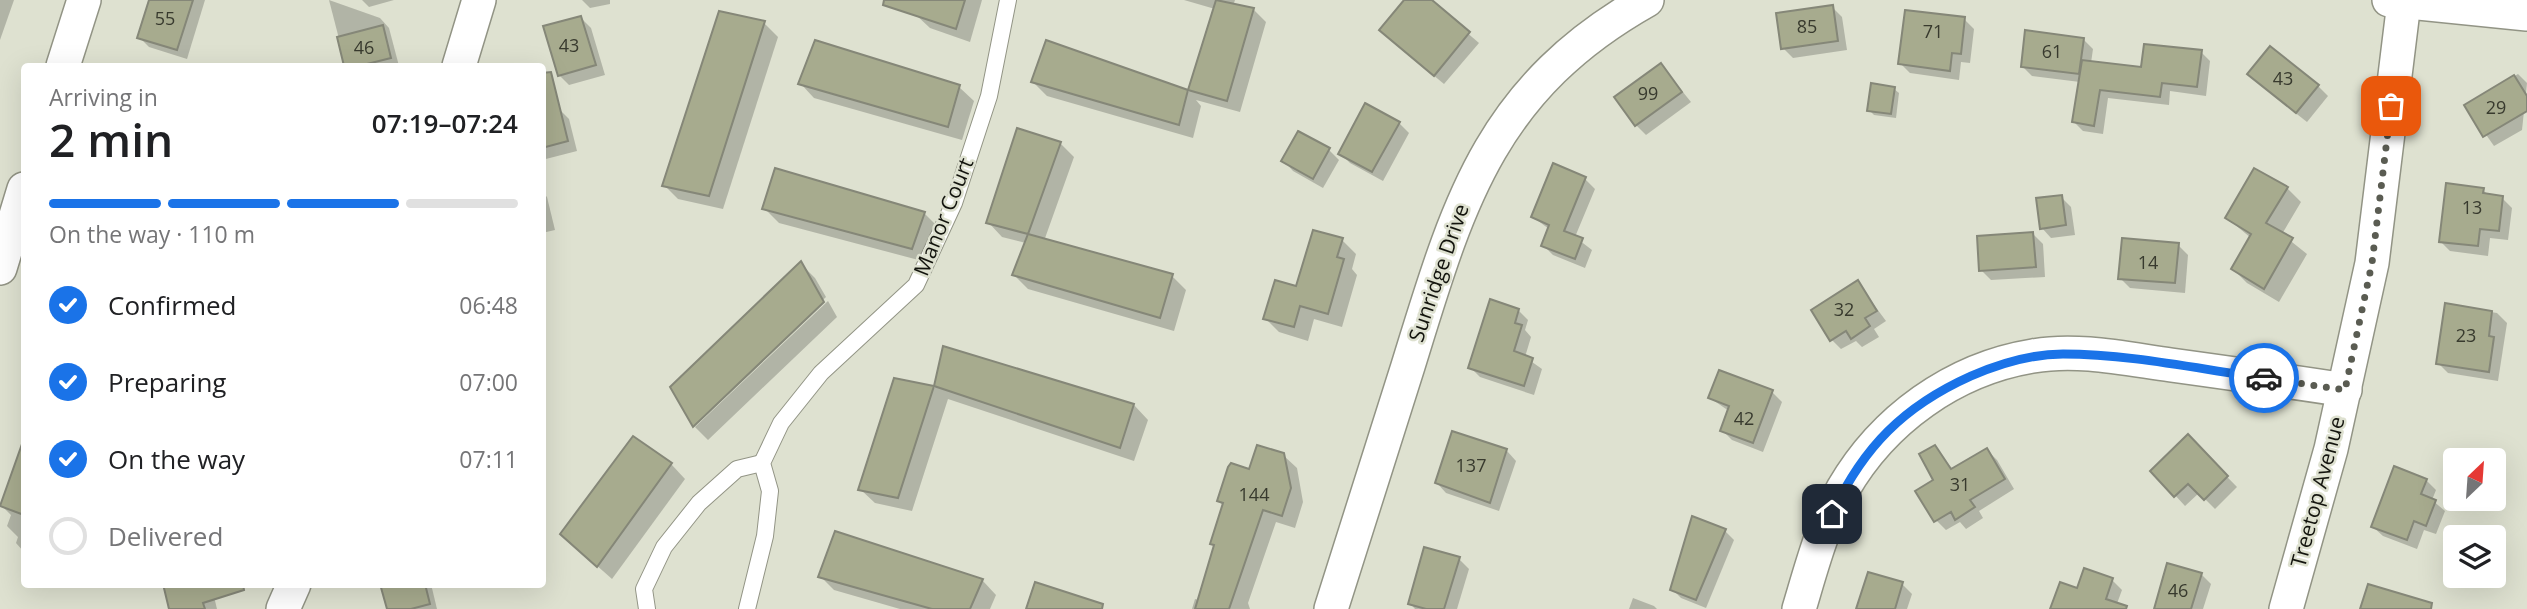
<!DOCTYPE html>
<meta charset="utf-8">
<style>
body{margin:0;font-family:"Open Sans",sans-serif;background:#f2f2f2;color:#202124;height:100vh;display:flex;flex-direction:column;font-size:26px;white-space:nowrap}
*{box-sizing:border-box;margin:0}
p{font-size:23px;color:#757577}
.icon{flex:none;width:38px;height:38px;fill:none;stroke:currentColor;stroke-width:2;stroke-linecap:round;stroke-linejoin:round}
.map{position:relative;flex:1;overflow:hidden}
.panel{position:absolute;left:21px;top:63px;width:525px;height:525px;display:flex;flex-direction:column;background:#fff;border-radius:7px;box-shadow:0 7px 28px #0002}
.panel>*{flex:none}
.needle{width:46px;rotate:25deg}
.fabs{position:absolute;left:2443px;top:448px;display:grid;gap:14px}
.fabs a{display:grid;place-items:center;width:63px;height:63px;border-radius:7px;background:#fff;box-shadow:0 7px 28px #0002;font-size:35px}
.pin{position:absolute;display:grid;place-items:center;width:60px;height:60px;color:#fff;margin:-30px;border-radius:14px;box-shadow:0 4px 10px #0006}
.courier{position:absolute;display:grid;place-items:center;width:70px;height:70px;margin:-35px;border:5px solid #1a73e8;border-radius:50%;background:#fff;color:#222;box-shadow:0 2px 9px #0007}
.overview em{font-style:normal;font-weight:600}
.overview div{display:flex;flex-direction:column-reverse}
.overview{display:flex;align-items:center;justify-content:space-between;height:119px;padding:0 28px}
h1{font-size:46px;font-weight:600;line-height:52px}
.bar{display:grid;grid-template-columns:repeat(4,1fr);gap:10px 7px;align-content:center;height:84px;padding:0 28px}
.bar i{height:9px;border-radius:5px;background:#e0e0e0}
.bar .current{background:#1a73e8}
.bar p{grid-column:span 4}
ol{padding:0 28px;list-style:none}
li{display:flex;align-items:center;gap:21px;height:77px}
li p{margin-inline-start:auto}
li .icon{padding:7px;border-radius:50%;background:#1a73e8;color:#fff;stroke-width:4}
li:last-child{color:#757577}
li i{width:38px;height:38px;border:4px solid #e0e0e0;border-radius:50%}
.map>svg:first-child{display:block}
.shadow{fill:#0003}
.building{fill:#a7ab8e;stroke:#858778;stroke-width:2}
.lines{fill:none;stroke-linecap:round;stroke-linejoin:round}
.service-casing{stroke:#929485;stroke-width:18}
.minor-casing{stroke:#929485;stroke-width:36}
.service{stroke:#fff;stroke-width:16}
.minor{stroke:#fff;stroke-width:33}
.done{stroke:#5a5c52;stroke-width:7;stroke-dasharray:0 12.6}
.route{stroke:#1a73e8;stroke-width:9}
.labels{text-anchor:middle;stroke-width:5;stroke-linejoin:round;paint-order:stroke}
.number-label{font-size:18px;fill:#383a2e}
.street-label{font-size:21px;fill:#13140e;stroke:#dee1d0}
</style>
<div class="map">
<svg width="2527" height="609" viewBox="0 0 2527 609">
<rect width="100%" height="100%" fill="#dee1d0"/>
<g class="shadow">
<path d="M0,0h14l-14,40z"/>
<path d="M151,0h54l-18,59 -38,-12 -10,-10z"/>
<path d="M329,0l51,18 9,10 10,38h-53z"/>
<path d="M362,0h32l-25,7z"/>
<path d="M582,0h28v4l-20,4z"/>
<path d="M919,0h63l-12,42 -40,-14 -15,-14z"/>
<path d="M1184,0h51l-2,6 21,4 12,12 -26,90 -44,-12 5,6 -8,32 -146,-42 -14,-14 14,-40 142,50 26,-83z"/>
<path d="M1407,0h22l50,43 -35,41 -53,-44z"/>
<path d="M1832,7l10,10 5,33 -54,8 -10,-10z"/>
<path d="M581,18l10,10 14,47 -36,10 -10,-10z"/>
<path d="M1964,19l10,10 -4,34 -9,-1 -2,18 -49,-7 -10,-10z"/>
<path d="M764,23l14,14 -55,172 -45,-10 -14,-14z"/>
<path d="M2083,39l10,10 -2,14 52,6 58,-17 9,9 -4,35 -36,-5 -1,14 -61,-7 -5,36 -20,-3 -9,-9 6,-40 -48,-6 -10,-10z"/>
<path d="M1661,65l30,37 -45,33 -10,-10z"/>
<path d="M2518,74l9,9 -5,47 -28,16 -28,-40z"/>
<path d="M800,83l159,4 15,14 -12,39 -148,-42z"/>
<path d="M2259,84l59,2 10,10 -21,26z"/>
<path d="M1894,89l5,4 -3,25 -22,-3 -5,-5z"/>
<path d="M559,109l10,10 8,32 -35,9v-47z"/>
<path d="M1399,123l10,10 -26,48 -33,-18 -10,-10z"/>
<path d="M1060,143l14,14 -30,84 128,35 14,14 -12,41 -146,-42 -14,-14 12,-32 -24,-6 -14,-15z"/>
<path d="M1329,150l10,10 -16,28 -30,-17 -9,-10z"/>
<path d="M1585,179l10,10 -20,48 17,13 -7,18 -32,-13 -10,-10 6,-16 -16,-12z"/>
<path d="M2287,188l14,14 -19,32 25,20 -28,48 -32,-19 -14,-14 18,-31 -24,-20z"/>
<path d="M2483,190l6,6 13,2 10,10 -4,32 -18,-2 -2,18 -38,-5 -10,-10z"/>
<path d="M542,192l5,5 8,33 -13,3z"/>
<path d="M2061,197l10,10 4,28 -24,3 -9,-10z"/>
<path d="M764,208l160,5 14,14 -12,35 -147,-39z"/>
<path d="M2033,234l10,10 2,33 -54,3 -10,-10z"/>
<path d="M1342,240l14,14 -4,15 5,6 -15,52 -28,-8 -6,22 -29,-9 -14,-14z"/>
<path d="M2178,245l10,10 -3,38 -55,-5 -10,-10z"/>
<path d="M801,264l14,14 11,19 -131,125v5l133,-126 9,16 -129,123 -14,-14 -22,-39z"/>
<path d="M1857,282l29,39 -12,8 5,8 -17,10 -6,-6 -15,8 -10,-10z"/>
<path d="M2447,305l50,8 10,10 -9,58 -50,-8 -10,-10z"/>
<path d="M1518,310l10,10 -3,10 6,7 -6,20 17,12 -8,26 -54,-18 -10,-10z"/>
<path d="M944,348l190,57 14,15 -14,41 -186,-62 -36,112 -37,-8 -15,-14 35,-109 40,8z"/>
<path d="M1772,392l10,10 -19,50 -31,-12 -10,-10 7,-19 -19,-13z"/>
<path d="M1453,433l54,18 9,10 -17,50 -53,-18 -9,-10z"/>
<path d="M2188,437l49,50 -22,22 -16,-16 -14,13 -32,-35z"/>
<path d="M1935,447l18,23 34,-20 10,10 17,29 -35,22 4,7 -17,11 -6,-7 -14,8 -10,-10z"/>
<path d="M1283,455l14,13 6,34 -8,26 -19,-6 -28,81 2,6h-58l3,-10 4,1 17,-53 -4,-4 12,-37 -5,-5 32,-30z"/>
<path d="M671,464l14,15 -73,100 -35,-31z"/>
<path d="M11,479l13,5v68l-8,-9 2,-6 -11,-11 4,-11 -10,-10z"/>
<path d="M2426,480l10,10 -4,10 13,11 -9,23 -12,-4 -7,19 -34,-13 -10,-9z"/>
<path d="M1725,531l9,9 -28,68 -25,-10 -9,-9z"/>
<path d="M1459,559l10,10 -12,40h-42l-5,-6z"/>
<path d="M2201,574l10,10 -8,25h-47z"/>
<path d="M820,576l162,4 14,15 -6,14h-90l-66,-19z"/>
<path d="M2112,580l10,10 -7,19h-63l26,-19z"/>
<path d="M211,584l6,25h-46z"/>
<path d="M382,584h49l6,25h-48z"/>
<path d="M1902,584l10,10 -5,15h-49z"/>
<path d="M1633,598l21,8 3,3h-28z"/>
</g>
<g class="building">
<path d="M149,0h44l-16,50 -40,-12z"/>
<path d="M884,0h81l-9,29 -73,-24z"/>
<path d="M1216,0l38,8 -27,93 -39,-11z"/>
<path d="M1404,0h28l38,32 -36,44 -55,-46z"/>
<path d="M1833,5l5,36 -57,8 -5,-36z"/>
<path d="M1905,10l60,7 -4,37 -9,-1 -2,18 -52,-7z"/>
<path d="M719,11l46,10 -56,175 -47,-10z"/>
<path d="M581,16l15,49 -38,11 -15,-50z"/>
<path d="M383,25l8,33 -32,8h-15l-7,-29z"/>
<path d="M2025,30l59,8 -5,36 -58,-7z"/>
<path d="M815,40l145,45 -12,42 -150,-43z"/>
<path d="M1046,40l142,50 -9,35 -148,-43z"/>
<path d="M2144,44l58,6 -5,37 -35,-4 -2,14 -60,-7 -6,36 -22,-4 10,-62 59,7z"/>
<path d="M2270,46l49,39 -23,28 -49,-39z"/>
<path d="M1661,63l21,29 -47,34 -21,-29z"/>
<path d="M551,72l17,69 -26,7v-75z"/>
<path d="M2514,75l13,21v15l-44,26 -19,-32z"/>
<path d="M1871,83l24,4 -4,27 -24,-3z"/>
<path d="M1365,103l35,19 -28,50 -34,-18z"/>
<path d="M1017,128l44,14 -33,92 -42,-11z"/>
<path d="M1298,131l32,17 -17,31 -32,-18z"/>
<path d="M1553,163l33,14 -22,54 19,7 -8,21 -34,-13 8,-21 -18,-8z"/>
<path d="M775,168l150,44 -13,37 -150,-40z"/>
<path d="M2254,168l34,19 -22,36 27,15 -29,51 -33,-20 20,-35 -26,-16z"/>
<path d="M2446,183l38,5 -1,5 20,3 -4,35 -19,-2 -2,17 -39,-4z"/>
<path d="M2062,195l4,30 -26,4 -4,-31z"/>
<path d="M1313,230l30,8 -6,19 7,2 -16,55 -28,-8 -6,21 -31,-8 12,-39 21,6z"/>
<path d="M2033,232l3,35 -57,4 -2,-35z"/>
<path d="M1028,234l145,40 -13,44 -148,-43z"/>
<path d="M2122,238l57,5 -4,40 -57,-4z"/>
<path d="M801,261l23,41 -131,125 -23,-40z"/>
<path d="M1858,280l19,31 -12,7 5,8 -19,13 -5,-8 -16,10 -19,-31z"/>
<path d="M1490,299l29,10 -4,14 7,2 -8,26 19,7 -9,28 -56,-18z"/>
<path d="M2445,303l47,8 -3,25 5,1 -5,35 -53,-8z"/>
<path d="M943,346l191,58 -14,44 -186,-62z"/>
<path d="M1719,370l54,20 -20,53 -33,-12 9,-25 -21,-8z"/>
<path d="M894,378l40,8 -36,112 -40,-8z"/>
<path d="M1452,431l55,18 -17,54 -55,-20z"/>
<path d="M2188,434l40,42 -24,24 -16,-16 -14,13 -24,-26z"/>
<path d="M633,436l39,27 -75,104 -37,-33z"/>
<path d="M22,444h2v71l-24,-9z"/>
<path d="M1257,445l27,8 7,35 -9,28 -19,-6 -34,99h-34l19,-64 -4,-1 13,-41 -6,-2 11,-34 3,-4 18,6z"/>
<path d="M1935,445l16,24 36,-21 18,31 -35,21 5,7 -20,13 -4,-8 -17,10 -19,-31 18,-11 -14,-26z"/>
<path d="M2394,466l33,13 -6,15 15,6 -10,26 -12,-5 -7,19 -36,-13z"/>
<path d="M1692,516l34,13 -30,71 -26,-10z"/>
<path d="M835,531l148,48 -13,30h-38l-114,-32z"/>
<path d="M1424,547l36,10 -16,52h-18l-18,-5z"/>
<path d="M2167,563l35,10 -11,36h-37z"/>
<path d="M2084,568l29,10 -7,21 21,7 -1,3h-76l10,-27 17,6z"/>
<path d="M1868,572l35,10 -8,27h-39z"/>
<path d="M1035,582l68,22 -1,5h-76z"/>
<path d="M163,584h80l1,6 -41,13 2,6h-36z"/>
<path d="M380,584h45l5,20 -19,5h-24z"/>
<path d="M2368,584l64,19 -1,6h-71z"/>
</g>
<g class="lines">
<defs>
<g id="service">
<path d="M647,609l-3,-20 20,-42 35,-44 38,-34 25,-6"/>
<path d="M747,609l18,-73 5,-45 -8,-28 19,-40 40,-50 95,-88 38,-82 35,-107 19,-96"/>
</g>
<g id="minor">
<path d="M2389,0l138,14"/>
<path d="M63,66l21,-66"/>
<path d="M459,66l20,-66"/>
<path d="M0,268l24,-79"/>
<path d="M283,609l11,-25"/>
<path d="M1331,609c26,-81 51,-162 77,-243 50,-162 81,-277 239,-366"/>
<path d="M1799,609c12,-40 23,-83 44,-120 40,-69 110,-120 190,-133 45,-8 94,3 138,9 58,8 116,16 174,25"/>
<path d="M2286,609l45,-160 41,-186 32,-261"/>
</g>
</defs>
<use href="#service" class="service-casing"/>
<use href="#minor" class="minor-casing"/>
<use href="#service" class="service"/>
<use href="#minor" class="minor"/>
</g>
<g class="lines">
<path class="done" d="M2264,378l81,12 27,-127 19,-157"/>
<path class="route" d="M1832,514c31,-67 72,-108 139,-138 30,-13 60,-22 92,-22 67,0 135,15 201,24"/>
</g>
<g class="labels">
<g class="number-label">
<text x="165" y="25">55</text>
<text x="1807" y="33">85</text>
<text x="1933" y="38">71</text>
<text x="569" y="52">43</text>
<text x="364" y="54">46</text>
<text x="2052" y="58">61</text>
<text x="2283" y="85">43</text>
<text x="1648" y="100">99</text>
<text x="2496" y="114">29</text>
<text x="2472" y="214">13</text>
<text x="2148" y="269">14</text>
<text x="1844" y="316">32</text>
<text x="2466" y="342">23</text>
<text x="1744" y="425">42</text>
<text x="1471" y="472">137</text>
<text x="1960" y="491">31</text>
<text x="1254" y="501">144</text>
<text x="2178" y="597">46</text>
</g>
<g class="street-label">
<text transform="translate(944 217) rotate(-68)" y="7">Manor Court</text>
<text transform="translate(1439 273) rotate(-71)" y="7">Sunridge Drive</text>
<text transform="translate(2318 492) rotate(-75)" y="7">Treetop Avenue</text>
</g>
</g>
</svg>
<div class="fabs">
<a><svg class="needle" viewBox="-14 -14 28 28"><path d="M0-13l5 13h-10z" fill="#e53935"/><path d="M0 13l5-13h-10z" fill="#757577"/></svg></a>
<a><svg class="icon" aria-label="layers" viewBox="0 0 24 24"><path d="M12 4l9 5-9 5-9-5zM3 14l9 5 9-5"/></svg></a>
</div>
<div class="pin" style="left:2391px;top:106px;background:#ea580c"><svg class="icon" aria-label="bag" viewBox="0 0 24 24"><path d="M5 8h14l-1 12H6zM9 8a3 3 0 0 1 6 0"/></svg></div>
<div class="pin" style="left:1832px;top:514px;background:#1f2937"><svg class="icon" aria-label="home" viewBox="0 0 24 24"><path d="M3 11l9-7 9 7M6 9v11h12V9"/></svg></div>
<div class="courier" style="left:2264px;top:378px"><svg class="icon" aria-label="car" viewBox="0 0 24 24"><path d="M5 17H2v-5l4-1 3-4h7l3 4 3 1v5h-3M9 17h6M6 11h13"/><circle cx="7" cy="17" r="2"/><circle cx="17" cy="17" r="2"/></svg></div>
<section class="panel">
<div class="overview"><div><h1>2 min</h1><p>Arriving in</p></div><em>07:19–07:24</em></div>
<div class="bar"><i class="current"></i><i class="current"></i><i class="current"></i><i></i><p>On the way · 110 m</p></div>
<ol>
<li><svg class="icon" aria-label="check" viewBox="0 0 24 24"><path d="M5 12l5 5 9-10"/></svg>Confirmed<p>06:48</p></li>
<li><svg class="icon" aria-label="check" viewBox="0 0 24 24"><path d="M5 12l5 5 9-10"/></svg>Preparing<p>07:00</p></li>
<li><svg class="icon" aria-label="check" viewBox="0 0 24 24"><path d="M5 12l5 5 9-10"/></svg>On the way<p>07:11</p></li>
<li><i></i>Delivered</li>
</ol>
</section>
</div>
